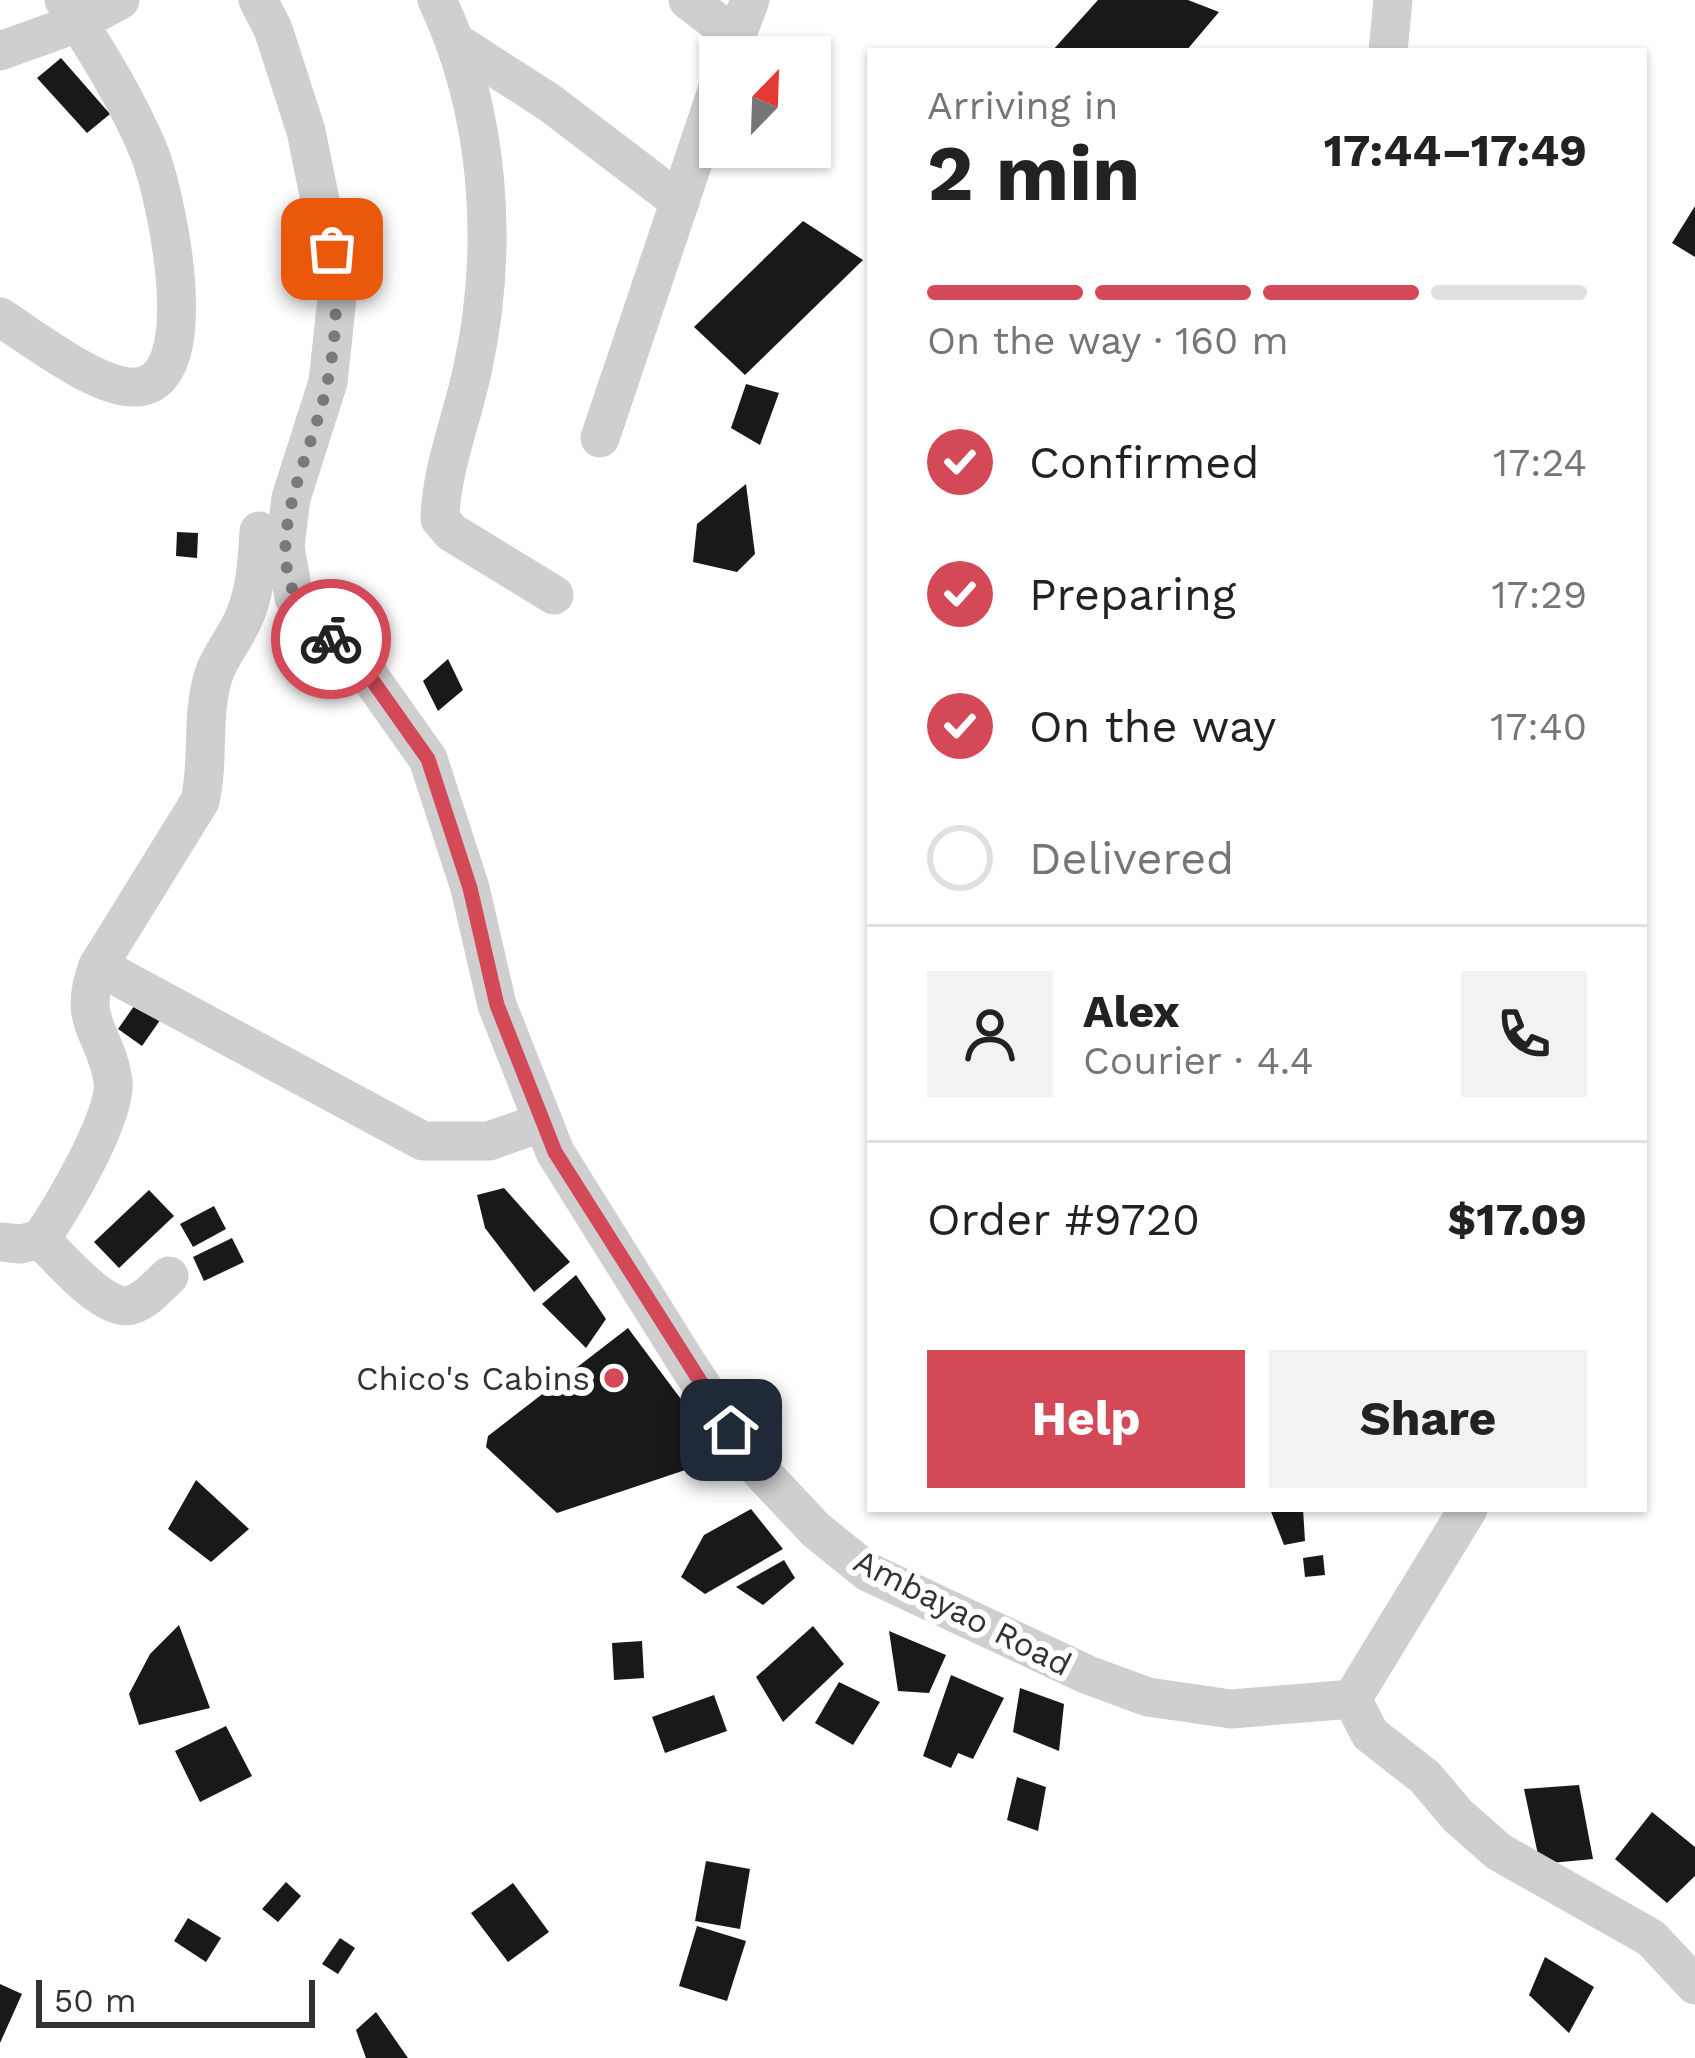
<!DOCTYPE html>
<meta charset="utf-8">
<style>
body{margin:0;font-family:"Work Sans",sans-serif;background:#f2f2f2;color:#222;height:100vh;display:flex;flex-direction:column;font-size:45px;white-space:nowrap}
*{box-sizing:border-box;margin:0}
p{font-size:39px;color:#767676}
.icon{flex:none;width:66px;height:66px;fill:none;stroke:currentColor;stroke-width:2;stroke-linecap:round;stroke-linejoin:round}
.map{position:relative;flex:1;overflow:hidden}
.side{position:absolute;left:867px;top:48px;width:780px;height:1464px;display:flex;flex-direction:column;background:#fff;border-radius:0px;box-shadow:0 3px 9px #0004}
.side>*{flex:none}
.needle{width:78px;rotate:23deg}
.controls{position:absolute;left:699px;top:36px;display:grid;gap:24px}
.controls a{display:grid;place-items:center;width:132px;height:132px;border-radius:0px;background:#fff;box-shadow:0 3px 9px #0004;font-size:60px}
.scale{position:absolute;left:36px;bottom:30px;width:279px;box-sizing:border-box;padding-left:12px;border:6px solid #323232;border-top:0;font-size:33px;line-height:42px;white-space:nowrap;color:#323232;-webkit-text-stroke:9px #fff;paint-order:stroke}
.pin{position:absolute;display:grid;place-items:center;width:102px;height:102px;color:#fff;margin:-51px;border-radius:24px;box-shadow:0 6px 18px #0006}
.courier{position:absolute;display:grid;place-items:center;width:120px;height:120px;margin:-60px;border:9px solid #d44958;border-radius:50%;background:#fff;color:#222;box-shadow:0 3px 15px #0007}
.head em{font-style:normal;font-weight:700}
.head div{display:flex;flex-direction:column-reverse}
.head{display:flex;align-items:center;justify-content:space-between;height:204px;padding:0 60px}
h1{font-size:78px;font-weight:700;line-height:90px}
.bar{display:grid;grid-template-columns:repeat(4,1fr);gap:18px 12px;align-content:center;height:144px;padding:0 60px}
.bar i{height:15px;border-radius:9px;background:#e0e0e0}
.bar .on{background:#d44958}
.bar p{grid-column:span 4}
.line{display:flex;align-items:center;gap:30px;padding:0 60px;border-top:3px solid #e0e0e0}
.line div{flex:1}
.round{display:grid;place-items:center;flex:none;width:126px;height:126px;border-radius:0px;background:#f2f2f2}
ol{padding:0 60px;list-style:none}
li{display:flex;align-items:center;gap:36px;height:132px}
li p{margin-inline-start:auto}
li .icon{padding:12px;border-radius:50%;background:#d44958;color:#fff;stroke-width:4}
li:last-child{color:#767676}
li i{width:66px;height:66px;border:6px solid #e0e0e0;border-radius:50%}
.action{display:flex;gap:24px;margin-top:auto;padding:24px 60px}
.action a{flex:1;height:138px;border-radius:0px;background:#d44958;color:#fff;font-size:48px;font-weight:700;line-height:138px;text-align:center}
.action a+a{background:#f2f2f2;color:#222}
.map>svg:first-child{display:block}
.building{fill:#191919}
.lines{fill:none;stroke-linecap:round;stroke-linejoin:round}
.minor{stroke:#cfcfcf;stroke-width:39}
.done{stroke:#7a7a7a;stroke-width:12;stroke-dasharray:0 21.6}
.route{stroke:#d44958;stroke-width:15}
.poi-dot{fill:#d44958;stroke:#fff;stroke-width:4.5}
.labels{text-anchor:middle;stroke-width:12;stroke-linejoin:round;paint-order:stroke}
.poi-label{font-size:33px;fill:#323232;stroke:#fff;text-anchor:end}
.street-label{font-size:33px;fill:#323232;stroke:#fff}
</style>
<div class="map">
<svg width="1695" height="2058" viewBox="0 0 1695 2058">
<rect width="100%" height="100%" fill="#fff"/>
<g class="building">
<path d="M1098,0h90l31,12 -33,39h-134z"/>
<path d="M61,58l49,56 -23,19 -50,-55z"/>
<path d="M1695,206v51l-23,-14z"/>
<path d="M803,221l60,39 -118,115 -51,-48z"/>
<path d="M746,384l33,9 -19,52 -29,-17z"/>
<path d="M746,484l9,70 -18,18 -44,-10 4,-38z"/>
<path d="M177,532l21,1 -1,25 -21,-2z"/>
<path d="M448,659l15,31 -25,21 -15,-30z"/>
<path d="M139,999l24,17 -21,30 -24,-17z"/>
<path d="M504,1188l66,74 -36,30 -49,-64 -8,-33z"/>
<path d="M149,1190l25,26 -55,52 -25,-26z"/>
<path d="M214,1206l12,23 -33,18 -13,-23z"/>
<path d="M232,1238l12,24 -40,19 -11,-24z"/>
<path d="M576,1275l30,44 -20,29 -44,-44z"/>
<path d="M628,1328l96,129 -167,56 -71,-66 2,-11z"/>
<path d="M196,1480l53,49 -38,33 -43,-33z"/>
<path d="M751,1509l32,40 -78,45 -24,-17 23,-42z"/>
<path d="M1270,1509h33l2,32 -21,4z"/>
<path d="M1323,1555l2,20 -20,2 -2,-19z"/>
<path d="M784,1560l11,18 -32,27 -27,-18z"/>
<path d="M179,1625l31,83 -71,17 -10,-31 21,-40z"/>
<path d="M813,1626l31,38 -61,58 -27,-45z"/>
<path d="M889,1631l57,24 -17,38 -31,-2z"/>
<path d="M642,1641l2,37 -30,2 -2,-37z"/>
<path d="M951,1675l53,23 -31,61 -15,-6 -7,15 -28,-12z"/>
<path d="M839,1682l41,20 -27,43 -38,-22z"/>
<path d="M1020,1688l44,16 -5,47 -46,-19z"/>
<path d="M714,1695l13,36 -62,22 -13,-36z"/>
<path d="M226,1726l26,50 -52,26 -25,-51z"/>
<path d="M1017,1777l29,10 -8,44 -31,-11z"/>
<path d="M1579,1785l14,74 -53,5 -16,-75z"/>
<path d="M1652,1812l43,35v29l-28,27 -52,-44z"/>
<path d="M706,1861l44,8 -10,60 -45,-8z"/>
<path d="M286,1882l15,14 -23,26 -16,-13z"/>
<path d="M513,1883l36,49 -41,30 -37,-49z"/>
<path d="M188,1918l33,20 -15,24 -32,-21z"/>
<path d="M697,1926l49,15 -19,60 -48,-15z"/>
<path d="M340,1938l15,10 -17,26 -16,-10z"/>
<path d="M1545,1957l49,30 -25,46 -40,-38z"/>
<path d="M0,1984l22,10 -22,49z"/>
<path d="M376,2012l32,46h-42l-10,-28z"/>
</g>
<g class="lines">
<g class="minor">
<path d="M258,0l15,29 33,102 32,158 -10,93 -37,116 -6,49 9,51 28,35 36,27 70,99 42,129 27,117 58,147 133,213 65,98 63,67 52,42 220,103 60,22 83,12 121,-10"/>
<path d="M437,0c53,112 62,247 36,367 -10,50 -32,101 -33,152l11,13 103,63"/>
<path d="M688,0l48,37 -7,20"/>
<path d="M736,37l14,-37"/>
<path d="M457,43l93,60 130,99"/>
<path d="M0,51l78,-28 42,-23"/>
<path d="M1388,51l5,-51"/>
<path d="M0,317c33,21 99,73 137,70 71,-5 28,-195 12,-235 -21,-52 -55,-105 -85,-152"/>
<path d="M600,438l120,-356"/>
<path d="M98,966l325,175h66l54,-19"/>
<path d="M40,1239c18,17 65,74 91,66 15,-4 27,-19 38,-29"/>
<path d="M0,1242l21,2 19,-5c21,-27 78,-126 73,-158 -7,-50 -37,-57 -15,-115l102,-165c10,-43 0,-88 15,-130 7,-17 19,-32 27,-49 14,-29 15,-59 17,-91"/>
<path d="M1352,1699l18,35 55,43 32,38 42,37 152,86 44,47"/>
<path d="M1352,1699l116,-190"/>
</g>
</g>
<g class="lines">
<path class="done" d="M331,639c-92,-71 -19,-173 -3,-260 9,-43 10,-87 4,-130"/>
<path class="route" d="M331,639l27,21 70,99 42,129 27,117 58,147 176,278"/>
</g>
<circle class="poi-dot" cx="614" cy="1378" r="12"/>
<g class="labels">
<g class="poi-label">
<text x="590" y="1390">Chico's Cabins</text>
</g>
<g class="street-label">
<text transform="translate(963 1612) rotate(27)" y="12">Ambayao Road</text>
</g>
</g>
</svg>
<div class="controls">
<a><svg class="needle" viewBox="-14 -14 28 28"><path d="M0-13l5 13h-10z" fill="#e53935"/><path d="M0 13l5-13h-10z" fill="#767676"/></svg></a>
</div>
<div class="scale">50 m</div>
<div class="pin" style="left:332px;top:249px;background:#ea580c"><svg class="icon" aria-label="bag" viewBox="0 0 24 24"><path d="M5 8h14l-1 12H6zM9 8a3 3 0 0 1 6 0"/></svg></div>
<div class="pin" style="left:731px;top:1430px;background:#1f2937"><svg class="icon" aria-label="home" viewBox="0 0 24 24"><path d="M3 11l9-7 9 7M6 9v11h12V9"/></svg></div>
<div class="courier" style="left:331px;top:639px"><svg class="icon" aria-label="bike" viewBox="0 0 24 24"><circle cx="6" cy="16" r="4"/><circle cx="18" cy="16" r="4"/><path d="M6 16l4-8h5l3 8M10 8l3 8H6M13 5h3"/></svg></div>
<section class="side">
<div class="head"><div><h1>2 min</h1><p>Arriving in</p></div><em>17:44–17:49</em></div>
<div class="bar"><i class="on"></i><i class="on"></i><i class="on"></i><i></i><p>On the way · 160 m</p></div>
<ol>
<li><svg class="icon" aria-label="check" viewBox="0 0 24 24"><path d="M5 12l5 5 9-10"/></svg>Confirmed<p>17:24</p></li>
<li><svg class="icon" aria-label="check" viewBox="0 0 24 24"><path d="M5 12l5 5 9-10"/></svg>Preparing<p>17:29</p></li>
<li><svg class="icon" aria-label="check" viewBox="0 0 24 24"><path d="M5 12l5 5 9-10"/></svg>On the way<p>17:40</p></li>
<li><i></i>Delivered</li>
</ol>
<div class="line" style="height:216px"><a class="round"><svg class="icon" aria-label="person" viewBox="0 0 24 24"><circle cx="12" cy="8" r="4"/><path d="M4 21q1-7 8-7t8 7"/></svg></a><div><b>Alex</b><p>Courier · 4.4</p></div><a class="round"><svg class="icon" aria-label="phone" viewBox="0 0 24 24"><path d="M5 4h4l2 5-3 2q2 4 5 5l2-3 5 2v4C11 20 4 13 5 4z"/></svg></a></div>
<div class="line" style="height:156px"><div>Order #9720</div><b>$17.09</b></div>
<div class="action"><a>Help</a><a>Share</a></div>
</section>
</div>
